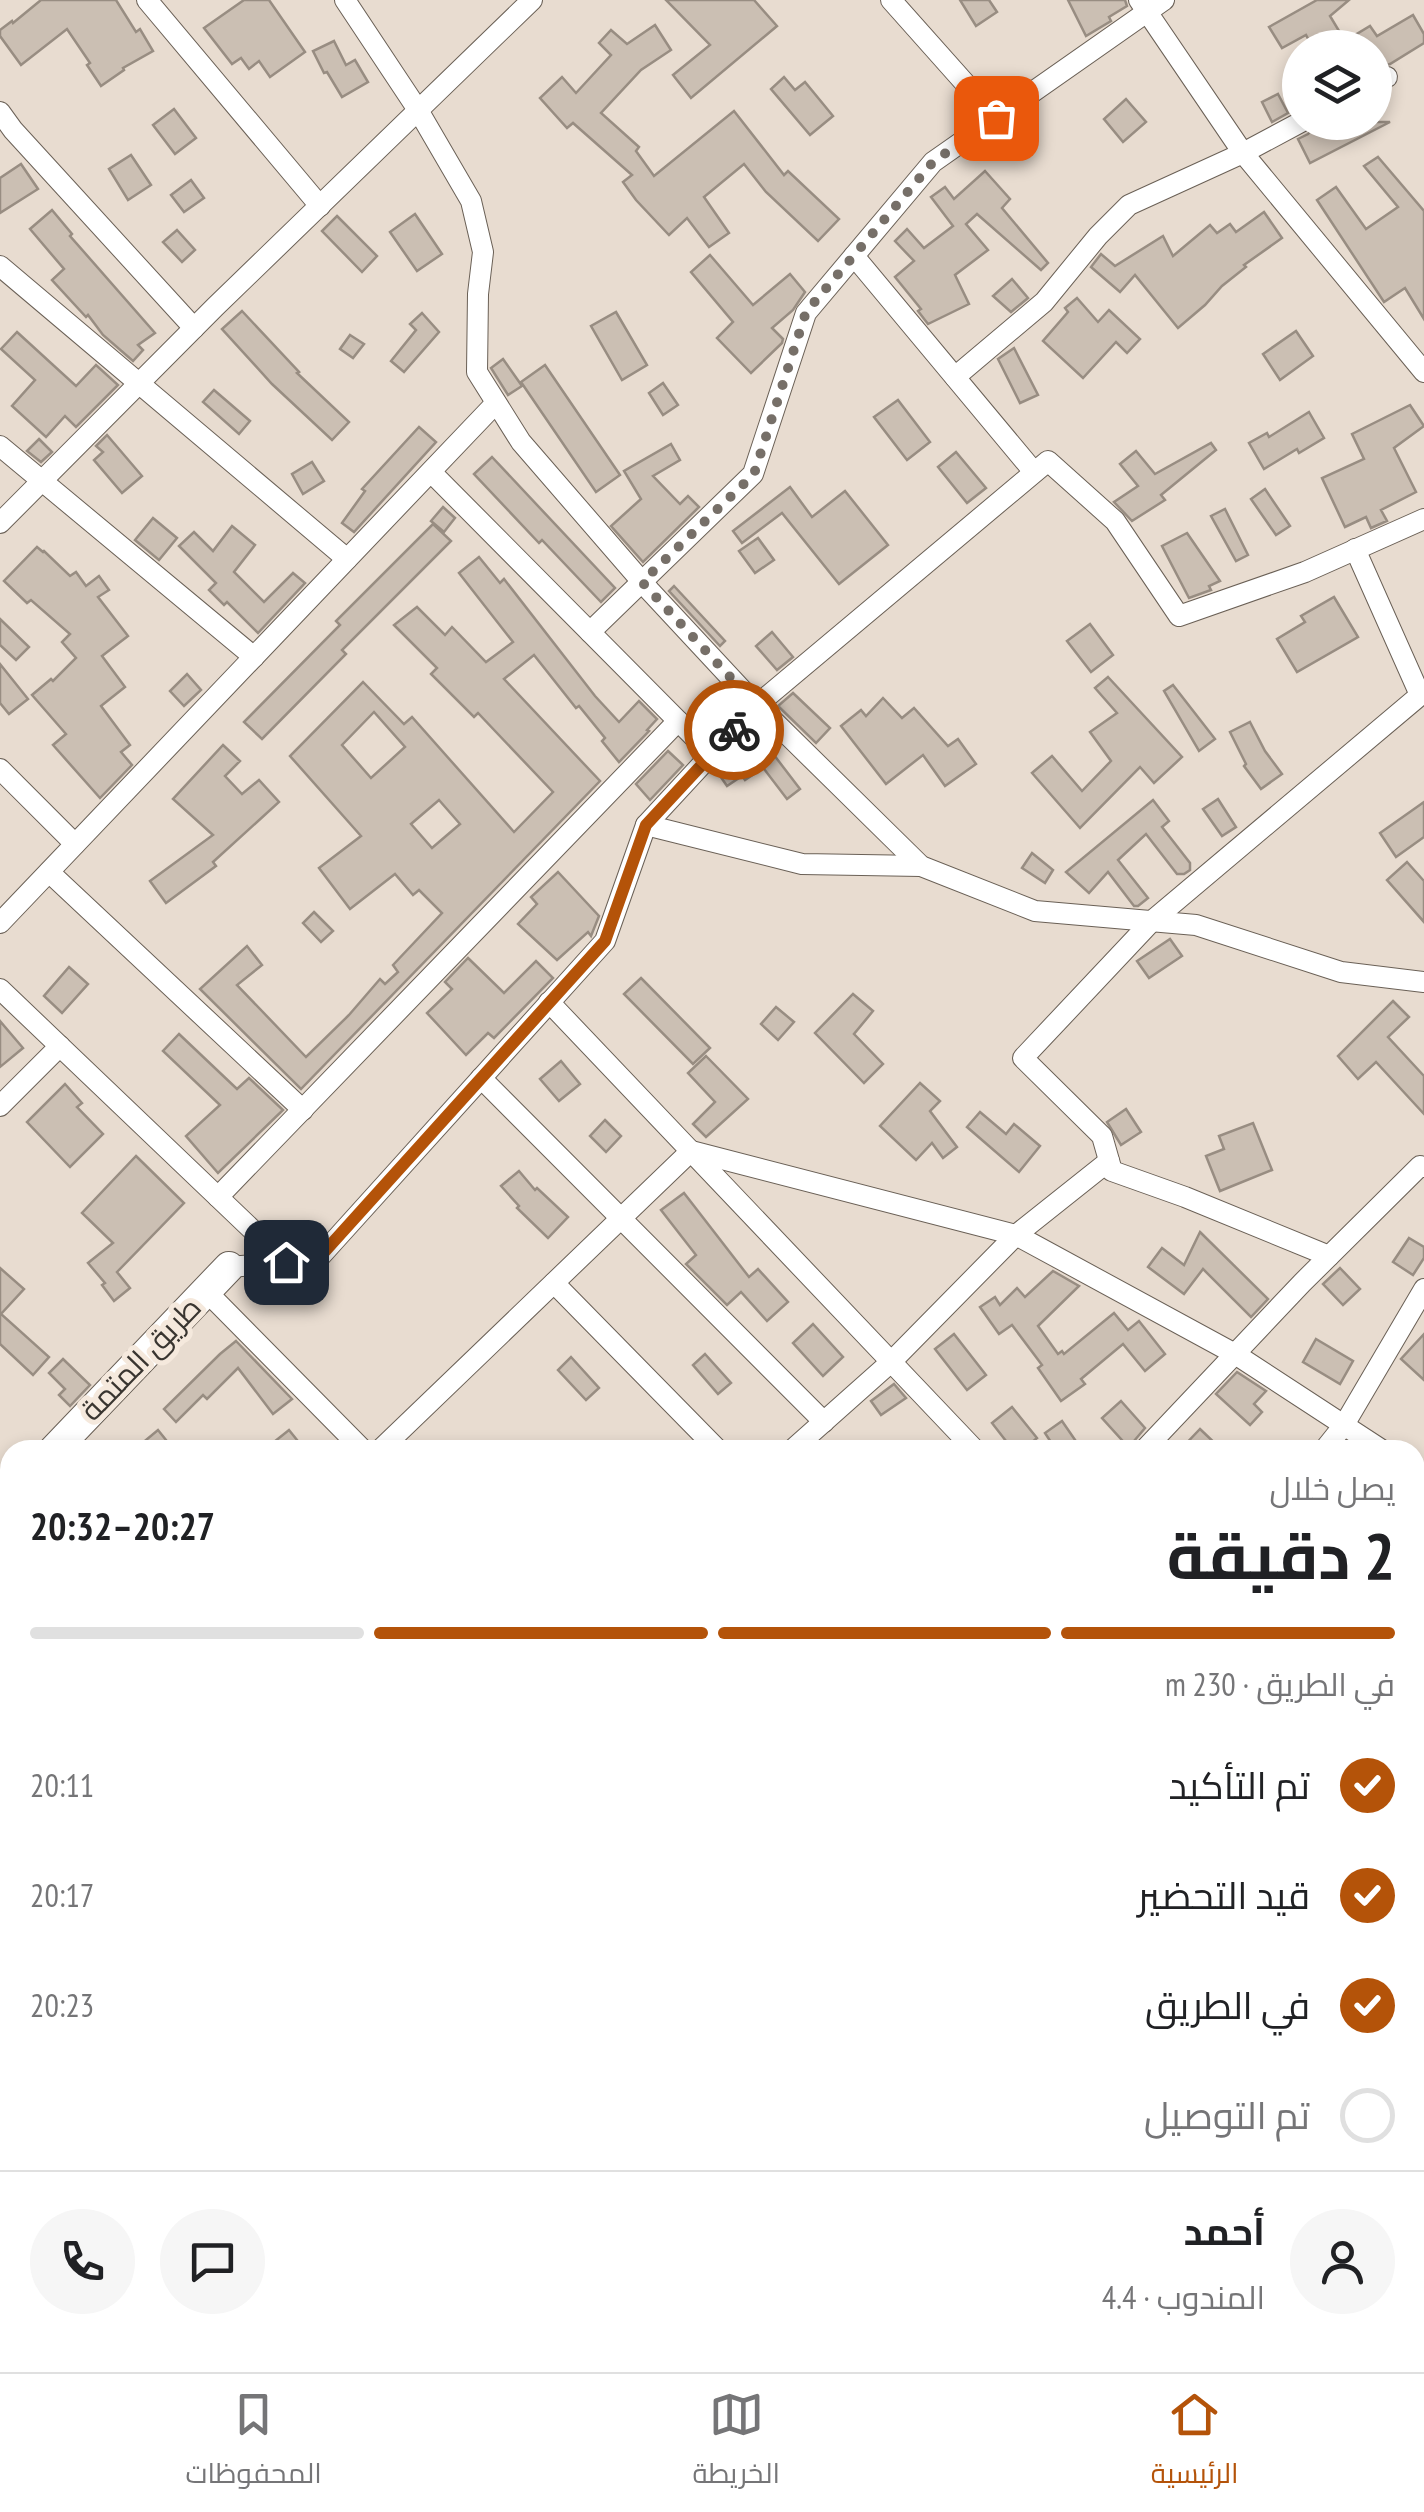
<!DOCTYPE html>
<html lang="ar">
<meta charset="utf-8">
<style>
body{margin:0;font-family:"PT Sans Narrow",Cairo,sans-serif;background:#f6f6f6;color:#202124;direction:rtl;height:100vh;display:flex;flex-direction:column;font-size:38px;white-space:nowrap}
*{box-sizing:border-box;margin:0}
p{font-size:32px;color:#757577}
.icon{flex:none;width:55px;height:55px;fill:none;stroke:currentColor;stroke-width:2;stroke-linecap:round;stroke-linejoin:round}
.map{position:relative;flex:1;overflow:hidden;direction:ltr}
.drawer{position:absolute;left:0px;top:1440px;width:1425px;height:932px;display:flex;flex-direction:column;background:#fff;border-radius:30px 30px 0 0;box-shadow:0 5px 15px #0003;direction:rtl}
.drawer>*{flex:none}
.controls{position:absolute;left:1282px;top:30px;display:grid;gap:20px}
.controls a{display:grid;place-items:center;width:110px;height:110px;border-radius:50%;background:#fff;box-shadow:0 5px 15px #0003;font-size:50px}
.pin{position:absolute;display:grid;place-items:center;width:85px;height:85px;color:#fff;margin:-42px;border-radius:20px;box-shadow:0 5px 15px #0006}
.courier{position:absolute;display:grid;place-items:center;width:100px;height:100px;margin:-50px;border:8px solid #b45309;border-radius:50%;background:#fff;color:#222;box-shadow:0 2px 12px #0007}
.summary em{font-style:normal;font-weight:700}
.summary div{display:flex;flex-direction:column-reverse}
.summary{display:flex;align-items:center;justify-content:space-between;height:170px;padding:0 30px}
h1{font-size:65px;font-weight:700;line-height:75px}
.bar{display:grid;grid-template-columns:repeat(4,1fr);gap:15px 10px;align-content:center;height:120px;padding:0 30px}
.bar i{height:12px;border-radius:8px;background:#e0e0e0}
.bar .current{background:#b45309}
.bar p{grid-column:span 4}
.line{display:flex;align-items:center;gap:25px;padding:0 30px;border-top:2px solid #e0e0e0}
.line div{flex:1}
.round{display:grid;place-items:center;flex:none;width:105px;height:105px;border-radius:52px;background:#f6f6f6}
ol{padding:0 30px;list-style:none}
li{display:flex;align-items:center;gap:30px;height:110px}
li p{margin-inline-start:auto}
li .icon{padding:10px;border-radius:50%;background:#b45309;color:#fff;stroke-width:4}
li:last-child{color:#757577}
li i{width:55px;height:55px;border:5px solid #e0e0e0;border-radius:50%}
.tab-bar{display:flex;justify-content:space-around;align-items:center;height:140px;border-top:2px solid #e0e0e0;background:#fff;font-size:28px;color:#757577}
.tab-bar a{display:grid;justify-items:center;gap:5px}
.tab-bar .current{color:#b45309}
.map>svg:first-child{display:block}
.building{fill:#cbbfb3;stroke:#988d82;stroke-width:2.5;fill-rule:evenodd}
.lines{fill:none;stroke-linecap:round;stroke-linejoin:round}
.street-casing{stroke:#6a6056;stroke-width:22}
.secondary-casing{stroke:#6a6056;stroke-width:32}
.street{stroke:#fff;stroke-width:20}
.secondary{stroke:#fff;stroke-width:30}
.done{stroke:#766f68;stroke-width:10;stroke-dasharray:0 18}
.route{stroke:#b45309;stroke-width:12}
.labels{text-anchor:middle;stroke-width:10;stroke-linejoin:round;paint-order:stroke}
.street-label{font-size:30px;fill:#393530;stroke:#f5e9dd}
</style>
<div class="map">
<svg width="1424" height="2372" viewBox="0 0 1424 2372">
<rect width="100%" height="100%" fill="#e8dcd0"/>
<g class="building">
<path d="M41,0h75l20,32 4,-3 13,22 -30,17 1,2 -23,16 -14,-21 3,-2 -23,-34 -46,36 -21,-29v-6l12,-9 1,2z"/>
<path d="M244,0h25l36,52 -35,25 -11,-16 -10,8 -8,-11 -9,6 -28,-36z"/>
<path d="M666,0h88l23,26 -86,72 -18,-23 37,-30z"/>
<path d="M960,0h29l8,12 -21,14z"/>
<path d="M1068,0h57l2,6 -18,11 2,4 -25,15z"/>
<path d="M1317,0h32l-19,16 15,25 25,-15 7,10 36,-21 11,19v9l-34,21 -15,4v-20h-62l-7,-13 -24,13 -13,-21z"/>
<path d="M655,25l16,25 -30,20 -40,43 38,34 -3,4 18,25 80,-65 50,64 4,-4 51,48 -21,22 -52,-49 -22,-28 -40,33 25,36 -20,14 -22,-29 -18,17 -33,-35 -13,-18 9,-7 -59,-52 -6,5 -27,-30 22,-21 14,16 35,-38 -12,-12 12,-13 16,14z"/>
<path d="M334,41l12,24 9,-5 13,22 -26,15 -15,-25 -3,1 -11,-22z"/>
<path d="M784,77l11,13 10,-8 28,34 -23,19 -39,-46z"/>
<path d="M1278,94l10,19 -16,9 -10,-20z"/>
<path d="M1126,99l20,23 -23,20 -19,-23z"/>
<path d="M174,109l22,29 -21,16 -22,-29z"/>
<path d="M1318,122h72l-80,41 -12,-24 10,-5z"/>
<path d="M131,155l20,30 -23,15 -19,-31z"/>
<path d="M1378,157l46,54v108l-19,-31 -21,14 -67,-102 19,-13 30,42 32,-22 -34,-41z"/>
<path d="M21,164l17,25 -38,24v-35z"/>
<path d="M985,171l25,28 -8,9 46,55 -7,7 -64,-56 -11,10 22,26 -33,25 14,29 -41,20 -10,-13 3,-2 -26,-32 19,-16 -19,-20 12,-12 17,19 29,-22 -22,-29 14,-10 9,12z"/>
<path d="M191,180l13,18 -20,14 -13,-17z"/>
<path d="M52,210l20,24 -2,2 85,97 -17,12 5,5 -10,11 -30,-26 -15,-20 -2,2 -34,-37 12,-11 -34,-40z"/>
<path d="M1264,212l18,26 -38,27 2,2 -24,19 -17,19 -27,23 -43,-53 -15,17 -29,-25 10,-13 14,12 48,-30 10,20 37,-31 7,8 13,-9 6,8z"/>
<path d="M415,214l27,40 -25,17 -27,-39z"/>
<path d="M337,216l40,40 -15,16 -40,-41z"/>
<path d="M177,230l18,20 -13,12 -19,-20z"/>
<path d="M710,255l43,50 37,-31 15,18 -12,18 -21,18 11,11 -1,4 -31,30 -34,-35 16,-16 -42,-50z"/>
<path d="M1012,279l16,19 -17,14 -18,-16z"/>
<path d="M1077,298l21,24 11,-12 31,29 -13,14 -11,-11 -33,36 -40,-37 25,-29 -3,-4z"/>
<path d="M242,311l57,61 -2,1 52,49 -17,18 -60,-56 -50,-55z"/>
<path d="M616,312l31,53 -25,15 -31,-54z"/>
<path d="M422,313l17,19 -35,40 -13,-11 25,-31 -6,-6z"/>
<path d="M1296,331l17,25 -33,24 -17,-26z"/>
<path d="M17,332l59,54 20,-21 22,20 -42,42 -11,-11 -19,21 -34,-31 23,-26 -34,-31z"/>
<path d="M350,335l14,9 -11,14 -13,-9z"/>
<path d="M1014,348l24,47 -18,8 -22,-44z"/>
<path d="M503,359l19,27 -14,9 -17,-27z"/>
<path d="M545,365l75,110 -24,17 -75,-110z"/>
<path d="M663,383l15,22 -15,10 -14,-22z"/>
<path d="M214,390l36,31 -11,13 -36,-32z"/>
<path d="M898,400l32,42 -23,18 -33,-43z"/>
<path d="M1410,405l14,21 -30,22 22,44 -35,18 6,11 -16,7 -5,-11 -21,10 -23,-49 42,-19 -12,-25z"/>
<path d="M1309,412l15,26 -25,15 -2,-4 -33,20 -15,-26 18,-10 2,4z"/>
<path d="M419,427l17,15 -82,90 -12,-9 23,-32 -3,-2z"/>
<path d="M107,435l35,41 -20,17 -28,-33 9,-8 -7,-6z"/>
<path d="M39,439l13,13 -11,10 -14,-11z"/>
<path d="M1211,443l5,7 -55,45 4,5 -33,21 -18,-19 24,-16 -18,-22 16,-13 19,23z"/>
<path d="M671,444l9,16 -27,16 27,28 8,-8 11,11 -56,55 -32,-36 30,-27 -17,-28z"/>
<path d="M956,452l30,36 -19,15 -29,-36z"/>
<path d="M492,457l123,131 -14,14 -59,-62 -3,3 -65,-69z"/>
<path d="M312,462l12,19 -21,13 -11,-20z"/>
<path d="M790,487l22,30 33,-26 43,54 -49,39 -57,-71 -40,30 -9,-12z"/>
<path d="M1265,489l25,37 -14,9 -25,-36z"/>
<path d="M443,507l12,11 -11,14 -13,-11z"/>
<path d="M1225,509l23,46 -12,6 -25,-45z"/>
<path d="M153,518l24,20 -18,22 -24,-20z"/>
<path d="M433,524l18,17 -109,109 4,4 -84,85 -18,-17 96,-97 -4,-4z"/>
<path d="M232,526l23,19 -21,27 30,30 29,-29 12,10 -47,50 -31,-31 -3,3 -15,-15 7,-7 -37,-37 15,-14 19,19z"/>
<path d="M1187,533l33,48 -11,5 2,4 -22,8 -27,-52z"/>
<path d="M758,538l16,22 -19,13 -16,-22z"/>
<path d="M37,547l6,5 1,-1 26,25 6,-4 10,14 13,-10 10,14 -11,7 30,39 -26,20 23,31 -24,19 29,39 -9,7 11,13 -32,33 -47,-53 13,-11 -34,-39 19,-16 2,2 23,-23 -14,-16 8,-8 -39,-34 -4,3 -23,-22z"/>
<path d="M479,557l21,26 4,-4 91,117 24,26 20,-21 18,18 -10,11 2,1 -30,31 -17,-21 3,-3 -26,-32 -3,2 -42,-53 -30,24 96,102 -299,308 -101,-100 47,-43 15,19 -25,20 69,72 43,-42 31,-36 5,5 13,-12 -5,-7 49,-52 -23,-23 -6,5 -18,-21 -45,35 -31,-41 42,-32 -71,-80 73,-74 41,42 8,-7 102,115 39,-40 -75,-79 -4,4 -43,-43 6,-6 -43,-43 23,-18 28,28 7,-8 34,35 27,-20 -54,-69zM374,712l31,35 -34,31 -29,-33zM439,800l21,24 -28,24 -21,-24z"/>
<path d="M674,586l51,55 -5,5 -51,-55z"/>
<path d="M1334,597l24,40 -61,35 -20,-33 28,-17 -4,-6z"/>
<path d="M0,619l29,28 -13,13 -16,-15z"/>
<path d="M1090,624l23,31 -22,17 -24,-31z"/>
<path d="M772,632l21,25 -16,13 -21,-24z"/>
<path d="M0,664l28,35 -19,15 -9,-11z"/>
<path d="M187,674l14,16 -17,16 -14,-15z"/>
<path d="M1108,677l74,80 -28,26 -14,-16 -60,61 -48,-55 20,-17 30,35 29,-30 -21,-29 27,-19 -22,-25z"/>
<path d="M1173,685l42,54 -16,12 -35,-60z"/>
<path d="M793,693l37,35 -14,15 -38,-37z"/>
<path d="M883,698l19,20 12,-10 34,38 10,-7 18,25 -31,22 -22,-31 -37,29 -45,-58 20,-16 5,6z"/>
<path d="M1250,722l15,29 17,23 -21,15 -17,-23 2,-2 -16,-32z"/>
<path d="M223,745l17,16 -15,15 17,18 17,-14 20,22 -66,60 3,4 -50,37 -16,-22 63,-46 -40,-36z"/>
<path d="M743,745l17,25 -15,10 -3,-4 -15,10 -11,-16 16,-18z"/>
<path d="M668,751l15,14 -33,35 -14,-16z"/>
<path d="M774,755l26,34 -13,10 -26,-34z"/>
<path d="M1218,799l18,28 -14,9 -19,-27z"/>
<path d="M1153,800l16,21 -7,6 28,36v7l-6,4h-7l-31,-40 -28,26 30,38 -10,8h-4l-26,-34 -19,21 -23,-21z"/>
<path d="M1424,802v35l-28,20 -16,-24z"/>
<path d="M1032,853l21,17 -8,13 -23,-15z"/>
<path d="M1407,862l17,19v41l-37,-42z"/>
<path d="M558,872l41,44 -8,20 -3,-4 -31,28 -39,-36 19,-20 -6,-7z"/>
<path d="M314,912l19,19 -12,11 -18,-19z"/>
<path d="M1170,939l12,17 -33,22 -12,-17z"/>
<path d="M468,958l36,35 32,-32 17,17 -59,60 -6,-5 -22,22 -39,-42 25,-24 -7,-7z"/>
<path d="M69,967l19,17 -26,29 -18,-17z"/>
<path d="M641,978l69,70 -17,16 -69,-70z"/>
<path d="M853,994l20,17 -19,23 29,30 -19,19 -49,-50z"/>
<path d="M1393,1001l16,16 -21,20 36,39v38l-48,-52 -18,17 -20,-23z"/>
<path d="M776,1007l18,15 -16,18 -17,-16z"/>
<path d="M0,1021l23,27 -23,19z"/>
<path d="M179,1034l58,55 12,-11 34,32 -65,63 -32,-37 34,-31 -57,-54z"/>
<path d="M706,1056l42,43 -42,38 -13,-13 22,-22 -27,-29z"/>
<path d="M561,1061l19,23 -21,17 -19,-22z"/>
<path d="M920,1083l20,18 -10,10 27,36 -14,11 -11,-15 -16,17 -36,-34z"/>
<path d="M65,1084l17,19 -5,4 26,27 -33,33 -43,-45z"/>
<path d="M1126,1109l15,23 -20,13 -14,-23z"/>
<path d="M980,1112l26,22 8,-10 26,22 -21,26 -52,-45z"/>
<path d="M605,1120l16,16 -15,16 -16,-16z"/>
<path d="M1253,1123l19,47 -52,21 -14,-35 18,-7 -5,-13z"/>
<path d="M136,1156l48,47 -67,69 13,16 -16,13 -12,-16 3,-2 -17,-20 25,-20 -31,-30z"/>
<path d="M519,1171l16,19 2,-2 31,29 -20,21 -31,-30 2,-2 -18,-20z"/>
<path d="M684,1193l65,84 9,-8 30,33 -21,19 -26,-29 -14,13 -41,-41 10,-9 -35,-45z"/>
<path d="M1200,1232l68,67 -17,18 -48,-48 -19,25 -36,-27 14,-19 22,17z"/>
<path d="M1409,1238l15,9v11l-11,17 -20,-13z"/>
<path d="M0,1268l24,21 -23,25 48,43 -16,18 -33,-31z"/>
<path d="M1340,1268l20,21 -17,16 -20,-21z"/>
<path d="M1053,1271l26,15 -41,40 20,28 4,-3 2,3 50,-41 14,17 11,-9 26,33 -20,17 -22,-27 -42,35 4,5 -24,17 -23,-33 4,-3 -30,-40 -13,9 -19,-27 15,-10 5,8 17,-17 8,9z"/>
<path d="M813,1324l30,33 -20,19 -30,-33z"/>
<path d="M954,1334l32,41 -19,15 -32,-41z"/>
<path d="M1424,1334v46l-23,-21z"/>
<path d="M1316,1339l37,22 -13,23 -37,-22z"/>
<path d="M236,1341l56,58 -19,15 -35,-46 -31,31 -4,-4 -27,27 -12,-13 56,-55z"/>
<path d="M705,1354l26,29 -13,11 -25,-29z"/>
<path d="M571,1357l28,31 -13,12 -28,-30z"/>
<path d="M63,1359l27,26 -20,21 -11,-11 6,-6 -16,-16z"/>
<path d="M1237,1372l29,19 -12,13 8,8 -12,13 -34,-31z"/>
<path d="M894,1384l12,14 -25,17 -10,-14z"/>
<path d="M1121,1401l24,27 -11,13 -3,9 -29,-32z"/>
<path d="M1012,1407l25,31 -14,12h-10l-21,-27z"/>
<path d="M1062,1421l20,29h-26l-11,-17z"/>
<path d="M1200,1429l22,21h-42z"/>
<path d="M158,1430l16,20h-40z"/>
<path d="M289,1430l16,20h-41z"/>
</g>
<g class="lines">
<defs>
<g id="street">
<path d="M147,0l173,206"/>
<path d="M345,0l73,110 53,91 12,51 -5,42 -1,78 44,70 129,149 94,101 177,174 114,45 161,14 145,47 83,10"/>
<path d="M891,0l105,118"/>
<path d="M1139,0l104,153 181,219"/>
<path d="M1375,83l12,-6"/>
<path d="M0,112l13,18 181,198"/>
<path d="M854,256l180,216"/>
<path d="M0,266l347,293"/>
<path d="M955,377l89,-75 54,-66 31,-31 114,-52 58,-31"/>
<path d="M0,446l254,211"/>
<path d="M431,472l280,282"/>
<path d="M0,523l215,-216 317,-307"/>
<path d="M1355,549l65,146"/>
<path d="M590,632l163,-158 53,-161 127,-151 231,-162"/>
<path d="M0,769l75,75"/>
<path d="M646,825l156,39 119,2"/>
<path d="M49,872l254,238"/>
<path d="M0,923l496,-520"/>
<path d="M0,989l286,273"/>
<path d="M549,1002l426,448"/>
<path d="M481,1078l343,344"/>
<path d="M0,1106l60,-60"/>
<path d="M218,1197l460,-476"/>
<path d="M1329,1256l-144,-59 -73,-26 -10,-35 -79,-78 129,-137 272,-229"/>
<path d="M229,1267l88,-7 288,-319 41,-116 111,-120 291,-244 67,60 64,95 126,-44 119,-53"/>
<path d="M554,1283l164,167"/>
<path d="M206,1291l157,159"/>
<path d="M380,1450l311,-299 325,84 219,119 147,96"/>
<path d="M792,1450l99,-88 125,-127 93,-74"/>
<path d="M1144,1450l158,-167 118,-117 4,1"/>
<path d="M1324,1450l20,-25 80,-136"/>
<path d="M1415,1471l9,6"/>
<path d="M1415,1810l9,7"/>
<path d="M0,1812l10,10"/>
<path d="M1415,1863l9,-10"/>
<path d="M0,1988l10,-10"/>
<path d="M0,2134l10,10"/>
<path d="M1415,2228l9,11"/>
<path d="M137,2362l4,10"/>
<path d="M567,2362l10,10"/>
<path d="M973,2362l9,10"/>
<path d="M1339,2362l9,10"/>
<path d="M16,2372l9,-10"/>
<path d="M209,2372l10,-10"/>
<path d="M757,2372l10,-10"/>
<path d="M1242,2372l10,-10"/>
</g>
<g id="secondary">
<path d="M54,1450l175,-183"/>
<path d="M0,1506l10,-11"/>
</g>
</defs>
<use href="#street" class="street-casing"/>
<use href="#secondary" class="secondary-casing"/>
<use href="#street" class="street"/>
<use href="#secondary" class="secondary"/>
</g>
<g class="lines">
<path class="done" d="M734,730l22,-25 -114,-123 112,-108 52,-162 127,-150 63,-44"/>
<path class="route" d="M286,1262l31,-2 288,-319 41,-116 88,-95"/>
</g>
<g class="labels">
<g class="street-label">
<text transform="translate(141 1359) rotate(-46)" y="10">طريق المتمة</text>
</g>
</g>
</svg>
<div class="controls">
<a><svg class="icon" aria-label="layers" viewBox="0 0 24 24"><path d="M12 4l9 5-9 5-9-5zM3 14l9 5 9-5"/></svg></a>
</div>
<div class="pin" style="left:996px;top:118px;background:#ea580c"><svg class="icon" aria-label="bag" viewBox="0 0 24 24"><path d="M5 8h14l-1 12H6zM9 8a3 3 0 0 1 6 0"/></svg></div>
<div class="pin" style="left:286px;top:1262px;background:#1f2937"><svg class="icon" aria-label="home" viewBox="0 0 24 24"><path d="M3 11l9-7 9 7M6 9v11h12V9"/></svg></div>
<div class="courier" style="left:734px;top:730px"><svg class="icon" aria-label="bike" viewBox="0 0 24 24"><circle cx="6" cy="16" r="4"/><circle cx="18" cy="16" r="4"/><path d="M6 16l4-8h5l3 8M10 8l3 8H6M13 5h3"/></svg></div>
<section class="drawer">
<div class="summary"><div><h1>2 دقيقة</h1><p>يصل خلال</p></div><em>20:27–20:32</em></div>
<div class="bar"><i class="current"></i><i class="current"></i><i class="current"></i><i></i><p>في الطريق · 230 m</p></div>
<ol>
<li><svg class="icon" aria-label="check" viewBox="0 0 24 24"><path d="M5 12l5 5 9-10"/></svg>تم التأكيد<p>20:11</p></li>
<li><svg class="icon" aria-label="check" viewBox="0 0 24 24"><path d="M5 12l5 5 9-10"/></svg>قيد التحضير<p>20:17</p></li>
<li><svg class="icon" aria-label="check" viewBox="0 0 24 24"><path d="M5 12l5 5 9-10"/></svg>في الطريق<p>20:23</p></li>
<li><i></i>تم التوصيل</li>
</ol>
<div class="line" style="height:180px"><a class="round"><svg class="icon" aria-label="person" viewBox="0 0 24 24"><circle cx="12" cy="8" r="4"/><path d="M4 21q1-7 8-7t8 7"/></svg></a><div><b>أحمد</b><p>المندوب · 4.4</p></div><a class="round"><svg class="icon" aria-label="chat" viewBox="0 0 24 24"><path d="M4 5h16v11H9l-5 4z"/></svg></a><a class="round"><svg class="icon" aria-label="phone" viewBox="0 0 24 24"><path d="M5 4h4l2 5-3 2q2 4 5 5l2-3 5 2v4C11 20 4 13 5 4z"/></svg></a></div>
</section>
</div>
<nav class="tab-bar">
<a class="current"><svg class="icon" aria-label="home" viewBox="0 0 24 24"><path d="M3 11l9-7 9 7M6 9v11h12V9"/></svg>الرئيسية</a>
<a><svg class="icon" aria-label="map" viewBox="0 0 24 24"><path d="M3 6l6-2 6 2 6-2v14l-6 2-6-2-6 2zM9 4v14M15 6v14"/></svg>الخريطة</a>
<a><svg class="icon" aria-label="saved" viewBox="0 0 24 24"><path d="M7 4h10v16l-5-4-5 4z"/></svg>المحفوظات</a>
</nav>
